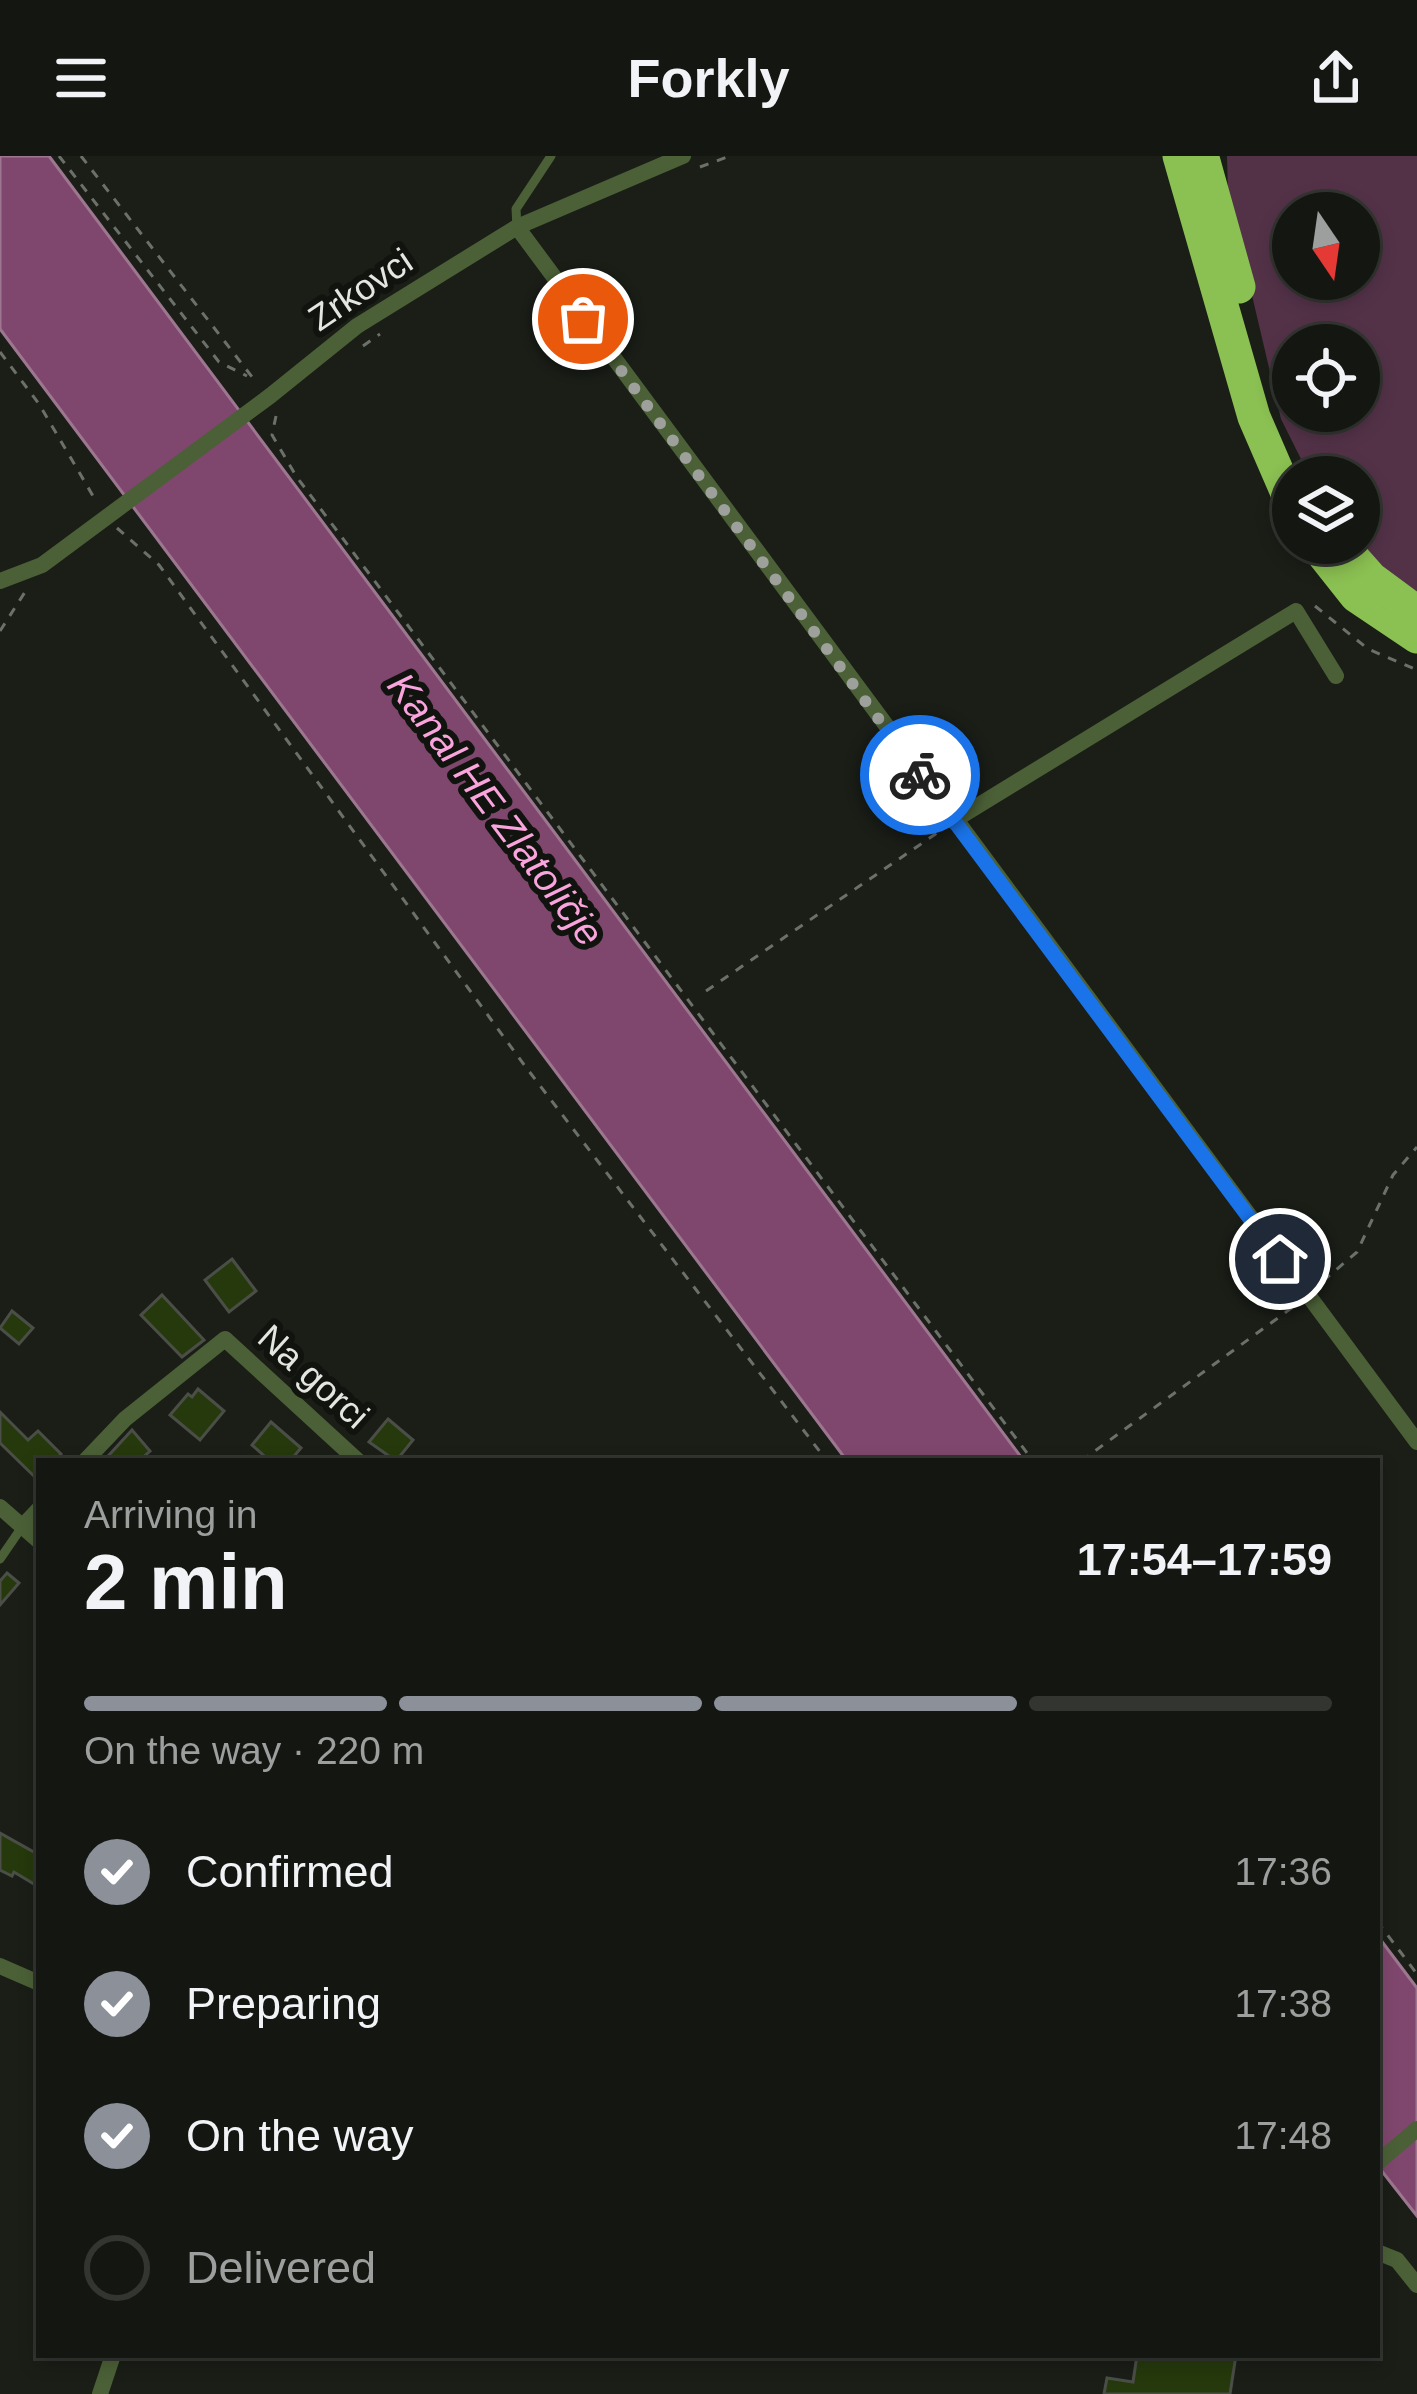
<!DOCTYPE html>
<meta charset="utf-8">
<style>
body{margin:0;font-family:Helvetica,sans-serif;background:#21231f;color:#f1f3f6;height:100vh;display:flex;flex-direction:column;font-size:45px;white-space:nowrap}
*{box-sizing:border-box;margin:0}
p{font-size:39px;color:#9d9f9f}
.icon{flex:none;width:66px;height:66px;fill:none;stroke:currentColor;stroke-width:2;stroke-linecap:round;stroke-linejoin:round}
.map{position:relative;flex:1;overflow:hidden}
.panel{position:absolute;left:36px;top:1302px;width:1344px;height:900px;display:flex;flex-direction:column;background:#141611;border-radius:0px;box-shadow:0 6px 18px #0003,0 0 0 3px #333531}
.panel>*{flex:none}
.needle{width:78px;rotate:167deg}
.fabs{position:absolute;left:1272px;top:36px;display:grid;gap:24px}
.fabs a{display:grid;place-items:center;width:108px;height:108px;border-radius:50%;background:#141611;box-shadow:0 6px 18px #0003,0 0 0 3px #333531;font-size:60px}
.pin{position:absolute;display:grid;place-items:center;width:102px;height:102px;color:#fff;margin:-51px;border:6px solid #fff;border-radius:50%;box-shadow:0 3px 12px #0007}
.courier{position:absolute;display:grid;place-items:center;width:120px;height:120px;margin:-60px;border:9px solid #1a73e8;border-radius:50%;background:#fff;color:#222;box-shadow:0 3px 15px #0007}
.summary em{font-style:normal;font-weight:600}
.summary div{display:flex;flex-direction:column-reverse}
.summary{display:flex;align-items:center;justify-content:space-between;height:204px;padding:0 48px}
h1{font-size:78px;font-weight:600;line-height:90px}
.bar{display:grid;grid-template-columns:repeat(4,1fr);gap:18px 12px;align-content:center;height:144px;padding:0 48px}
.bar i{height:15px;border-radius:9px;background:#333531}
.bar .active{background:#8c9099}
.bar p{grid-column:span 4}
ol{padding:0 48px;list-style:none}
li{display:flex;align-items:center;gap:36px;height:132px}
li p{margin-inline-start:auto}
li .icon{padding:12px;border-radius:50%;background:#8c9099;color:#fff;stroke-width:4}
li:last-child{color:#9d9f9f}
li i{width:66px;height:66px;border:6px solid #333531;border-radius:50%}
header{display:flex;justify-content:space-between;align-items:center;height:156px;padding:0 48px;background:#141611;font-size:54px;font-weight:600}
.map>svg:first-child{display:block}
.green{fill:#533248;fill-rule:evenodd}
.water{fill:#7f476d;stroke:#9d7790;stroke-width:3}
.building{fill:#25390c;stroke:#4a4e47;stroke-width:3}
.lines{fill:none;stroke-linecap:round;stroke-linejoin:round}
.path{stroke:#6c706a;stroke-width:3;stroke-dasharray:9 9;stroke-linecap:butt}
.lane{stroke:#4b6037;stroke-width:9}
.street{stroke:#4b6037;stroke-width:16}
.highway{stroke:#8bc052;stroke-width:33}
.done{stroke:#9da09b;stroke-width:12;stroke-dasharray:0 21.6}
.route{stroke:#1a73e8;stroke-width:15}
.labels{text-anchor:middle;stroke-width:12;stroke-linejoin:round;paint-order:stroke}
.street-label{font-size:36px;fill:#e4e6e2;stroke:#11140e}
.water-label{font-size:39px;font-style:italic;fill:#f9a4dc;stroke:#11140e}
</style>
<header><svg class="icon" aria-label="menu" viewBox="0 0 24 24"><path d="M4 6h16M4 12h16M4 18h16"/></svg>Forkly<svg class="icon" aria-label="share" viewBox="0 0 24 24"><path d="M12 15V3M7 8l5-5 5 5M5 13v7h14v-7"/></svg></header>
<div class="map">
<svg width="1417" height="2238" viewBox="0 0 1417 2238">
<rect width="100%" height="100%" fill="#1a1e17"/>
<path class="green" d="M1227,0h190v442c-63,-51 -58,-40 -58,-121h-49l-29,-58 -53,-226zM1293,57h66v66h-66zM1293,189h66v66h-66z"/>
<g class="water">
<path d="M0,0h49l975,1305h-177l-847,-1132z"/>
<path d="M1377,1779l40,53v228l-40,-51z"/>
</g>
<g class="building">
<path d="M232,1103l24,32 -27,21 -24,-32z"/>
<path d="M162,1139l42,45 -22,17 -41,-42z"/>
<path d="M12,1155l21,17 -14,16 -19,-16z"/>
<path d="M198,1233l26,22 -24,29 -30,-25 18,-21 4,3z"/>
<path d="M0,1256l28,28 10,-9 23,23 -7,7h-15v20l-39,-38z"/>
<path d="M388,1263l25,21 -17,21 -27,-19z"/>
<path d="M271,1266l30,26 -11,13h-20l-18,-16z"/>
<path d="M132,1274l18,21 -11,10h-25l-5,-6z"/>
<path d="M7,1417l12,10 -19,22v-24z"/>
<path d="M0,1677l39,22v32l-25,-15 -2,4 -12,-6z"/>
<path d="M1137,2199h99l-6,39h-126l3,-16 26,4z"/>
</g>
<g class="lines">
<g class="path">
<path d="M59,0l160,206 28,14"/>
<path d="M81,0l175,226"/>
<path d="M700,11l30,-11"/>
<path d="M363,190l17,-12"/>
<path d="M0,196l39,52 57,97"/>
<path d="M276,260l-4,19 24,41 737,985"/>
<path d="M117,372l42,37 366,501 302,395"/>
<path d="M1315,450l53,43 49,21"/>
<path d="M0,475l25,-39"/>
<path d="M706,835l231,-158"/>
<path d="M1323,1125l34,-29 36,-77 24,-28"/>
<path d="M1081,1305l212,-154"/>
<path d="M1377,1765l40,53"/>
</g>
<g class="lane">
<path d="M517,71l-1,-18 35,-53"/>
<path d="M0,1403l22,-32"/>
</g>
<g class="street">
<path d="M517,71l900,1215"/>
<path d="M0,425l42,-16 228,-169 87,-70 160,-99 166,-71"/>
<path d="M953,665l343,-210 40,65"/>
<path d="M85,1305l40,-42 100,-80 133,122"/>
<path d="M0,1351l39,34"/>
<path d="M22,1371l17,-18"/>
<path d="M0,1810l39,17"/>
<path d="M1377,2007l40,-34"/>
<path d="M1377,2096l20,8 20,25"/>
<path d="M100,2238l13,-39"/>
</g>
<g class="highway">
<path d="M1179,0l75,261 39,90"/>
<path d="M1203,2l36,129"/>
<path d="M1314,387l42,53 61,41"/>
<path d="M1340,387l31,35 46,34"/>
</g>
</g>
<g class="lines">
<path class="done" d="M583,163l337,456"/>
<path class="route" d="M920,619l360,484"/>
</g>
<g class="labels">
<g class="street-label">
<text transform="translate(360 133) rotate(-34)" y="13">Zrkovci</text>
<text transform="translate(314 1220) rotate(42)" y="13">Na gorci</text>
</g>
<g class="water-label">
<text transform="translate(496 653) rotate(53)" y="14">Kanal HE Zlatoličje</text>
</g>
</g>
</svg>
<div class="fabs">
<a><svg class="needle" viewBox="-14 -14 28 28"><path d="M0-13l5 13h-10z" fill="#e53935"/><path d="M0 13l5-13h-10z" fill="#9d9f9f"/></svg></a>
<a><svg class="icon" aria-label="locate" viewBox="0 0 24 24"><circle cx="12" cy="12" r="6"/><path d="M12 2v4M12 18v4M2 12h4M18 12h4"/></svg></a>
<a><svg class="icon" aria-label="layers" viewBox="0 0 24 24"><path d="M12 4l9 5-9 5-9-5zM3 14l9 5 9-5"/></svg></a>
</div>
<div class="pin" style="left:583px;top:163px;background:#ea580c"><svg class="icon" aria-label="bag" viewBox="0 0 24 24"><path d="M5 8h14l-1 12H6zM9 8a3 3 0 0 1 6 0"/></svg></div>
<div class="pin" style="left:1280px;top:1103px;background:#1f2937"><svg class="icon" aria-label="home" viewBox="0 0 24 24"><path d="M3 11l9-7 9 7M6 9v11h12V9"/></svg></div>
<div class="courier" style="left:920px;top:619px"><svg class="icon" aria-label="bike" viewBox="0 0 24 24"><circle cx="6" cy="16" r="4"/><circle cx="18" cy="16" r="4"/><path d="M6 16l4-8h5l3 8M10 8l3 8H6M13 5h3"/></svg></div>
<section class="panel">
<div class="summary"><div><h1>2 min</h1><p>Arriving in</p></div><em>17:54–17:59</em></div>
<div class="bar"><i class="active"></i><i class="active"></i><i class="active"></i><i></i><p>On the way · 220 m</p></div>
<ol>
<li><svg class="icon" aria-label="check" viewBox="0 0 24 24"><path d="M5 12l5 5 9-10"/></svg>Confirmed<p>17:36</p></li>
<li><svg class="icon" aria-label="check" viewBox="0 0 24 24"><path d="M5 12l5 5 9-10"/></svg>Preparing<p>17:38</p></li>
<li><svg class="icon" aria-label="check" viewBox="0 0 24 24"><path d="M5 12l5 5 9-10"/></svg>On the way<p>17:48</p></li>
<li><i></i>Delivered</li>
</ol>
</section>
</div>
